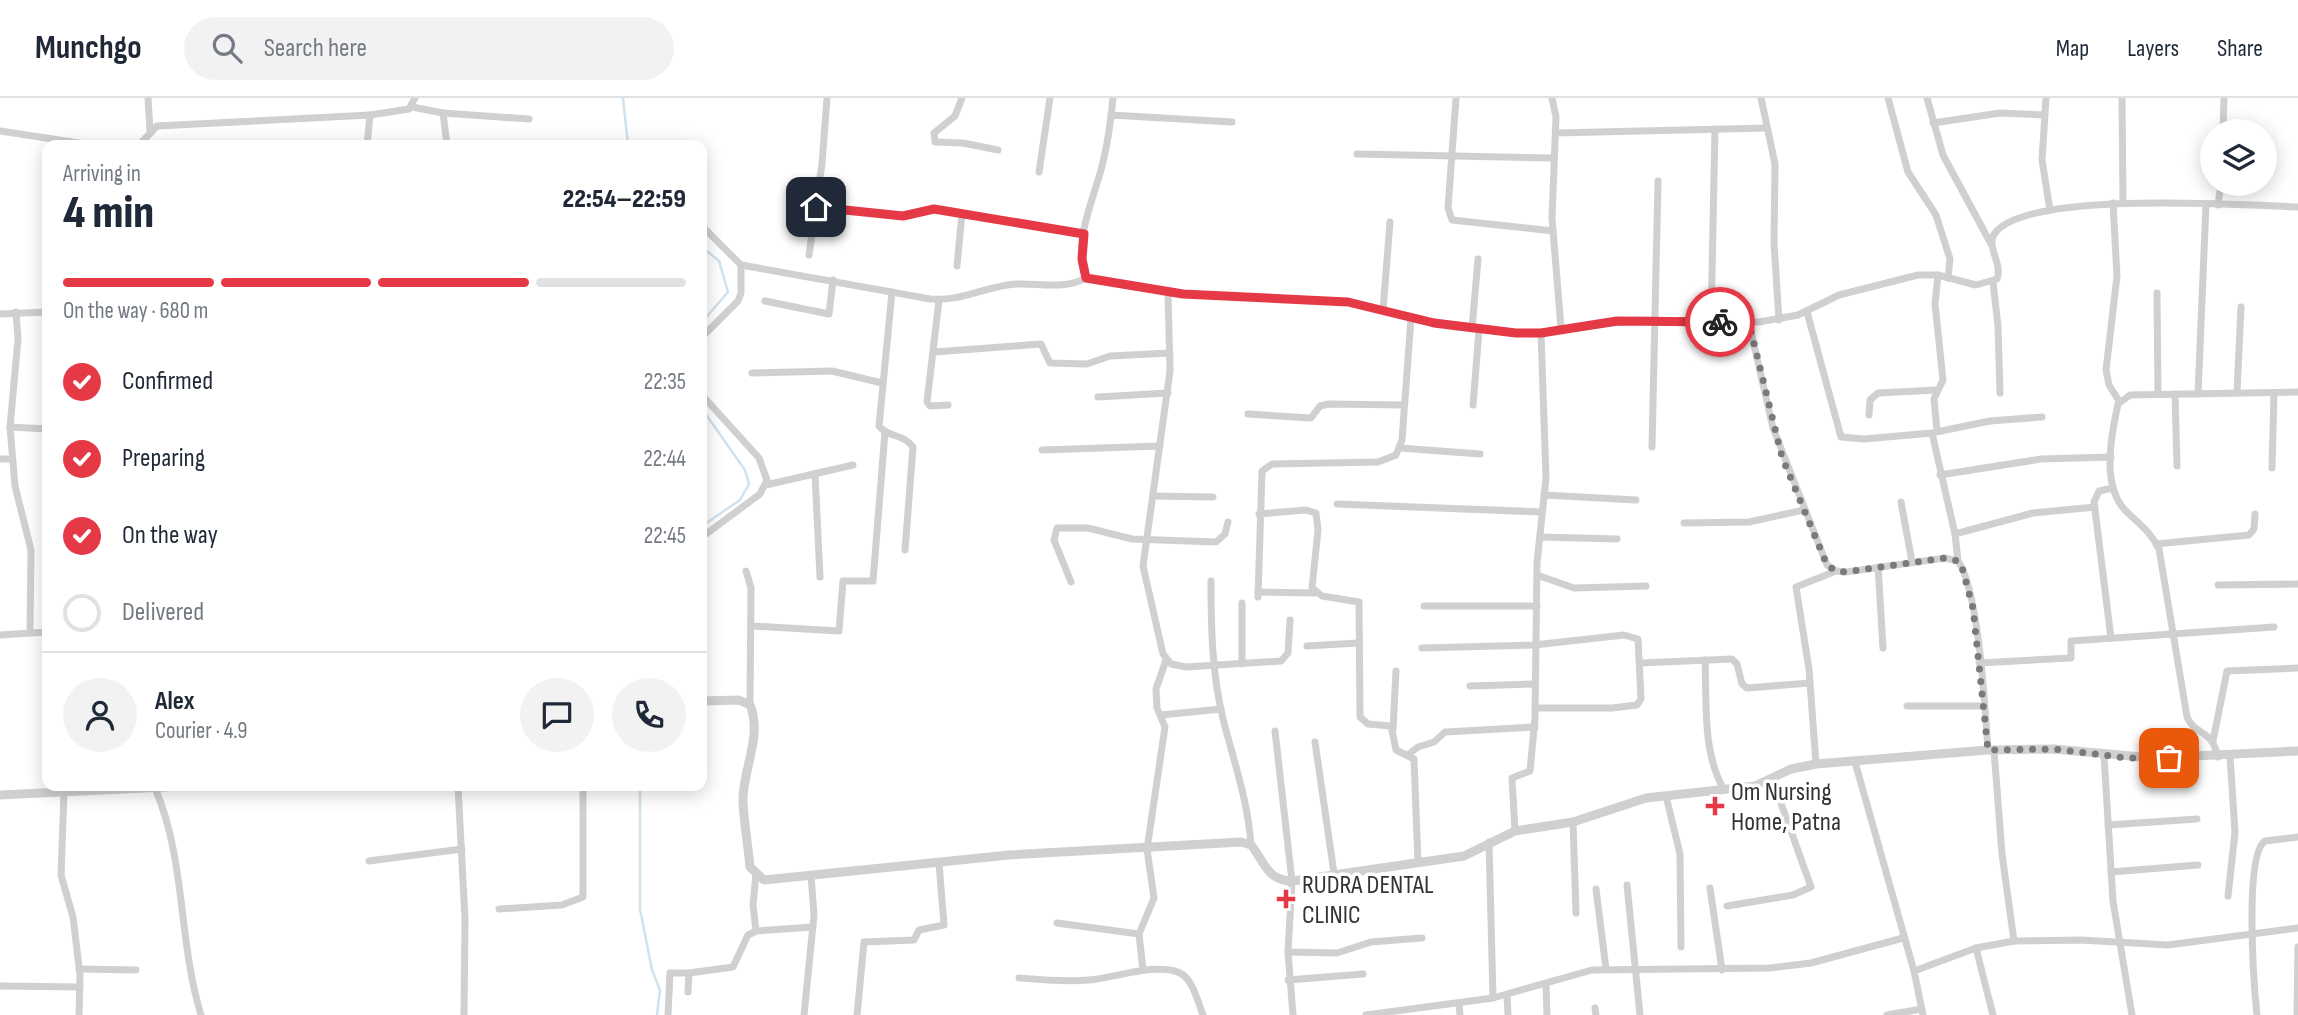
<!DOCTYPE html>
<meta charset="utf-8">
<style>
body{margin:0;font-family:"Sofia Sans Condensed",sans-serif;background:#f2f2f3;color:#1f2937;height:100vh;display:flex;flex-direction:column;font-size:26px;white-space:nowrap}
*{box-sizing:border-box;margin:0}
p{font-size:23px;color:#747a83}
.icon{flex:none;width:38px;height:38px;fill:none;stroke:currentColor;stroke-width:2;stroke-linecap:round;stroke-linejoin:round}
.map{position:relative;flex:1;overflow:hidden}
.panel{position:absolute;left:42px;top:42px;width:665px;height:651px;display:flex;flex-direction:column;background:#fff;border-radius:14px;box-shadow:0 4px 18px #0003}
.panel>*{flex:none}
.controls{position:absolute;left:2200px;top:21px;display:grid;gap:14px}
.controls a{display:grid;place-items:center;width:77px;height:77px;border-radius:50%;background:#fff;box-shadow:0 4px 18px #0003;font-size:35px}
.pin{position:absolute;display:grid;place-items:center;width:60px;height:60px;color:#fff;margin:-30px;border-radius:14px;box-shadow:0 4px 10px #0006}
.courier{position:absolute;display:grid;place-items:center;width:70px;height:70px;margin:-35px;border:5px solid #e63946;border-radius:50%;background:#fff;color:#222;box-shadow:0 2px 9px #0007}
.overview em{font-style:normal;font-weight:800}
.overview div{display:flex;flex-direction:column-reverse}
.overview{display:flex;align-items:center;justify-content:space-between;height:119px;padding:0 21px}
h1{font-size:46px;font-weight:800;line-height:52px}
.bar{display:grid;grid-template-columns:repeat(4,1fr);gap:10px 7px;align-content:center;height:84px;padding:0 21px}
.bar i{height:9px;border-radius:5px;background:#e0e1e3}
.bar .active{background:#e63946}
.bar p{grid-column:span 4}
.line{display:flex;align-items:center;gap:18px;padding:0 21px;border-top:2px solid #e0e1e3}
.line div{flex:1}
.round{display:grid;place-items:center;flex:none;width:74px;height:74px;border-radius:37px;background:#f2f2f3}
ol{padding:0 21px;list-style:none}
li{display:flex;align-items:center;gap:21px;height:77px}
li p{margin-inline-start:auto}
li .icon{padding:7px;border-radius:50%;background:#e63946;color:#fff;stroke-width:4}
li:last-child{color:#747a83}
li i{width:38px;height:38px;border:4px solid #e0e1e3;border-radius:50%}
header{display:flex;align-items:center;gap:42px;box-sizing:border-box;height:98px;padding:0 35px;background:#fff;border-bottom:2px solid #e0e1e3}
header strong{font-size:33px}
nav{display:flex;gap:38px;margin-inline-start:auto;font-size:24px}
.search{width:490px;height:63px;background:#f2f2f3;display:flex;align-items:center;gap:18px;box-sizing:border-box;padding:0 24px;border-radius:38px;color:#747a83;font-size:26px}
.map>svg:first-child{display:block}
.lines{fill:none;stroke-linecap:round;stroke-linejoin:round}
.stream{stroke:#cfe2ee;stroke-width:2.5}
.minor{stroke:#d0d0d0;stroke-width:7}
.tertiary{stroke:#d0d0d0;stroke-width:9}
.done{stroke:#7a7a7a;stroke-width:7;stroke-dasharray:0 12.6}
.route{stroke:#e63946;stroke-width:9}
.poi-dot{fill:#e63946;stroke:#fff;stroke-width:2.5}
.labels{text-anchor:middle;stroke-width:7;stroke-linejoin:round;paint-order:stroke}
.poi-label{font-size:26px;fill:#333;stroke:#fff;text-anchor:start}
</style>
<header>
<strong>Munchgo</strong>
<div class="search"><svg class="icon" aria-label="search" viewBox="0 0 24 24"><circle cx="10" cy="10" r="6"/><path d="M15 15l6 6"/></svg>Search here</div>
<nav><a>Map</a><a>Layers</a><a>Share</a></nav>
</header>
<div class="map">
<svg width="2298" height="917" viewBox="0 0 2298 917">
<rect width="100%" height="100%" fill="#fff"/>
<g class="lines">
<g class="stream">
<path d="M623,0l5,47"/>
<path d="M702,149l17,14 9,31 -26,30"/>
<path d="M702,311l43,61 4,14 -9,16 -38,26"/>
<path d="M640,688v123l12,61 8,20 -3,25"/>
</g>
<g class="minor">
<path d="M148,0l2,32"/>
<path d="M962,0l-7,18 -21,17 1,9 28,1 35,7"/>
<path d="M1113,0c-2,22 -5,43 -10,64 -8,35 -32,82 -17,116l97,16 165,8 108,25 74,7 106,-14 123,2 39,-7 41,-20 79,-20h20l38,10 21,-6c6,-16 -12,-33 -2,-46 33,-43 247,-28 303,-26"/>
<path d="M1456,0l-8,110 4,12 101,11"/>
<path d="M1552,0l4,19 -4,101 9,110"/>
<path d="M1761,0l14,66 -1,79 5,77"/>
<path d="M1888,0l20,74 28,43 14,44 -2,19"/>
<path d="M1927,0l16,57 48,89"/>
<path d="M2046,0l-4,62 8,50"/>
<path d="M2122,0l1,105"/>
<path d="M412,9l31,6 4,32"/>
<path d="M443,15l86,6"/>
<path d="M1111,17l121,7"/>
<path d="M1933,25l67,-10 44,2"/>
<path d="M0,33l92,14"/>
<path d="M2223,33l1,-33"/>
<path d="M1556,35l211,-5"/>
<path d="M139,47l18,-19 213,-11"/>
<path d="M367,47l3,-30 39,-6 6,-11"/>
<path d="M1357,56l197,4"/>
<path d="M1039,74l11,-74"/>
<path d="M2113,105l4,73 -11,94 3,15 10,16"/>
<path d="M2218,107l3,-21"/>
<path d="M816,109l87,9 31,-7 150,25"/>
<path d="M702,128l39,39 189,34c31,3 56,-13 86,-15 23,-1 49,6 70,-6"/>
<path d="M809,157l13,-91 5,-66"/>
<path d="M957,168l5,-53"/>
<path d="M1993,184l5,44 2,67"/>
<path d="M892,194l-13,134c8,11 25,8 34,21l-8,103"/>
<path d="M1168,195l2,78 -27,195 20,88 8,10 15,3 95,-6 7,-8 2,-33"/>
<path d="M2157,195l1,101"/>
<path d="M939,202l-12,102 3,4 18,-1"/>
<path d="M765,203l64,13 4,-34"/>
<path d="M1383,212l7,-88"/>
<path d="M16,214l2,27 -8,88 5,59 16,64 -1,82"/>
<path d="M1807,214l34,125 23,2 68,-6 23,101 3,27"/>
<path d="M0,216l47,-2"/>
<path d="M1711,223l4,-192"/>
<path d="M1749,225l24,105 54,137 9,6 10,1 99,-14 13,3c21,30 27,148 30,189"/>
<path d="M1472,231l6,-70"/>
<path d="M702,239l36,-36 3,-8v-28"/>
<path d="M934,254l107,-8 9,19 37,1 23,-8 60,-3"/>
<path d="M752,275l80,-2 50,12"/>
<path d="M2237,295l4,-86"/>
<path d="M2175,296l2,72"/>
<path d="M2198,296l8,-189"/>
<path d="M702,297l57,63 8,22 -7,14 -58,43"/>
<path d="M1098,299l70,-4"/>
<path d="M1473,307l6,-75"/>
<path d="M1248,316l63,4 9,-12 8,-2 76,1"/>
<path d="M1869,317l1,-15 8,-7 59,-3"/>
<path d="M10,329l37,2"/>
<path d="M1937,333l-3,-32 9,-19 -8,-76 3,-29"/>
<path d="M1936,334l54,-11 52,-4"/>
<path d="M1652,349l6,-266"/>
<path d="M1400,350l80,6"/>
<path d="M1042,352l118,-4"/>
<path d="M0,361h11"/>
<path d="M2272,370l2,-75"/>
<path d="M815,376l5,103"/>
<path d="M1940,377l101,-16 70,-2"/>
<path d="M766,387l87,-20"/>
<path d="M1544,397l92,5"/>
<path d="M1154,398l59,1"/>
<path d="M1901,404l11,60"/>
<path d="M1337,406l205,8"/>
<path d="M1259,416l47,-4 10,3 2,17 -6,58 10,8 37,6 1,115 8,7 23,2 5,24 18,9 4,104"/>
<path d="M1684,425l65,-1 55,-12"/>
<path d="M1955,436l78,-21 62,-6"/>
<path d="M1540,439l77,2"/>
<path d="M2156,446l93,-9 5,-6 1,-15"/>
<path d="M1878,469l5,81"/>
<path d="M746,473l5,17 -1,117"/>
<path d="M1537,477l37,13 72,-2"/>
<path d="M1211,483c0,46 1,93 12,138 11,43 25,82 28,126"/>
<path d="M1071,484l-17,-42 3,-12h31l44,11 84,3 9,-8 3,-12"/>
<path d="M2218,487l80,-1"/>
<path d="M1258,494l57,1"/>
<path d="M1258,499l4,-126 10,-7 106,-2 18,-7 6,-15 9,-122"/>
<path d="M1424,508h113"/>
<path d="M752,528l87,5 4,-50h30l12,-149"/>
<path d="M0,537l47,-3"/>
<path d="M2111,540l-17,-136 5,-11 14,-3"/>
<path d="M1307,548l51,-3"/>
<path d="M1422,550l112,-3 90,-10 14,4 3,60 -4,6 -25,3h-77"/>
<path d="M1705,562c2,44 -3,91 19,130"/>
<path d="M1640,565l92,-4 5,5 5,20 5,4 63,-5"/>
<path d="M1979,565l92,-5v-17l203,-14"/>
<path d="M1242,566v-61"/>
<path d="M1470,588l65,-2"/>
<path d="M1907,608h77"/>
<path d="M1161,617l60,-6"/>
<path d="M1393,631l3,-58"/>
<path d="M1275,633l17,150 -4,71 5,63"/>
<path d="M2213,643l14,-70 71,-3"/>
<path d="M1315,644l19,131"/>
<path d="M1994,652l8,104 12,87"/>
<path d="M1409,656l9,-7 16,-5 11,-10 90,-5"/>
<path d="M2104,658l9,145 19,114"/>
<path d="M2218,659c-7,-30 -22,-20 -31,-40l-28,-168c-8,-17 -20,-25 -33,-38 -25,-25 -15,-75 -8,-107l12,-9 168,-3"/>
<path d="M1855,664l59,209 9,44"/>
<path d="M1816,666l-7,-95 -13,-82 40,-16"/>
<path d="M458,688l7,133 -1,96"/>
<path d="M155,690c31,72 23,152 46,227"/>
<path d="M64,694l-3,83 12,42 7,58 -1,40"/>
<path d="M1666,698l14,58 1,93"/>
<path d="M1573,724l3,91"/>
<path d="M2108,727l89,-6"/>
<path d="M1515,733l-3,-53 18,-7 5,-53 2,-155 9,-85 -5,-145"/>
<path d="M1489,744l4,156"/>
<path d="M369,763l93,-12"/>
<path d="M2111,774l87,-7"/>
<path d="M756,776l-3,31 3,26"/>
<path d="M1627,787l13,130"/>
<path d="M1710,790l12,82"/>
<path d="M1596,791l10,80"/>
<path d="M2228,798l7,-64 -5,-76"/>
<path d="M1727,808l66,-11 18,-8 -39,-109"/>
<path d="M499,811l63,-4 21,-8v-111"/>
<path d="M1057,825l82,11"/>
<path d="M1976,850l17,67"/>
<path d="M1288,854l49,1 34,-11 51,-4"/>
<path d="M79,871l57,1"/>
<path d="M1143,872l-4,-36 15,-36 -7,-49 18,-122 -8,-19 -1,-19 10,-29"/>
<path d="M1914,873l62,-23 38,-7 67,-1 87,5 130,-17"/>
<path d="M1019,880c24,2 47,4 70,2 25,-2 68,-18 91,-7 13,6 18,30 23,42"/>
<path d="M1288,882l75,-6"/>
<path d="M1546,887l1,30"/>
<path d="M0,888l80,1"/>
<path d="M688,894l1,-19 44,-6 15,-32 8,-4 57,-4"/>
<path d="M1507,897l1,20"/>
<path d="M1459,906l1,11"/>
<path d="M1595,910l1,7"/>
<path d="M668,917l2,-42h19"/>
<path d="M804,917l10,-100 -3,-40"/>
<path d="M857,917l7,-73 50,-2 5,-10 25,-5 -5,-62"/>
<path d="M1366,917l127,-17 99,-28 178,-2 41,-5 92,-25"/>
<path d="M1887,917l35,-6"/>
<path d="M2257,917c-3,-28 -13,-160 8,-174l33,-4"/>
<path d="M2297,917l1,-68"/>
</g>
<g class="tertiary">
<path d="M702,603l37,-1 11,5c13,32 -8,65 -7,97 1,21 5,43 7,65l14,13 245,-25 232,-13 10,3c14,17 15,35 41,36l172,-25 51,-25 58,-9 73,-24 109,-12 36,-17 25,-5 172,-14 66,-1 98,9 146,-7"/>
<path d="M0,697l184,-9"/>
</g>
</g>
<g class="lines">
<path class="done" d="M1720,224l29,1 33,134 45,108 9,6 10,1 99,-14 13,3 4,6 11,41 15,142 66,-1 73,9h42"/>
<path class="route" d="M816,109l87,9 31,-7 150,25 -2,25 4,19 97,16 165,8 86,21 82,10h25l76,-12 103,1"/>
</g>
<g class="poi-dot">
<path d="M1711.5 697.5h7v7h7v7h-7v7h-7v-7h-7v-7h7z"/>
<path d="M1282.5 790.5h7v7h7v7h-7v7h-7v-7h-7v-7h7z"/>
</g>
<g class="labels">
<g class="poi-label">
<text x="1731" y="702">Om Nursing<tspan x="1731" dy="30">Home, Patna</tspan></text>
<text x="1302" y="795">RUDRA DENTAL<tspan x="1302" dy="30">CLINIC</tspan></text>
</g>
</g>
</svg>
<div class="controls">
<a><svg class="icon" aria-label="layers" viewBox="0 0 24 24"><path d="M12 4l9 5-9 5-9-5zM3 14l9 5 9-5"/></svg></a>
</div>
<div class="pin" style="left:2169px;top:660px;background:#ea580c"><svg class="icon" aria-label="bag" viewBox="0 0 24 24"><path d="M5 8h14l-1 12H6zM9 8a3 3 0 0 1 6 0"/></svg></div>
<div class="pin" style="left:816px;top:109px;background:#1f2937"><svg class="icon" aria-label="home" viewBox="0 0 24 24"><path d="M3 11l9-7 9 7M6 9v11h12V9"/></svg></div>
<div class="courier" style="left:1720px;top:224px"><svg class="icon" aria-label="bike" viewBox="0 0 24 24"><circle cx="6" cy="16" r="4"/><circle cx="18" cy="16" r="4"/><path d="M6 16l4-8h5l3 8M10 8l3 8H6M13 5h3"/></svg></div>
<section class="panel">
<div class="overview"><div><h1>4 min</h1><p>Arriving in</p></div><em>22:54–22:59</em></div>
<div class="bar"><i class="active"></i><i class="active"></i><i class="active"></i><i></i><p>On the way · 680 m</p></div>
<ol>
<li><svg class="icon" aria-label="check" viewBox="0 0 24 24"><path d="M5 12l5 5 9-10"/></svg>Confirmed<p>22:35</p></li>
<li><svg class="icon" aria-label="check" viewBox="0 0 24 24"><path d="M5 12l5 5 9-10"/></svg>Preparing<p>22:44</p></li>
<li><svg class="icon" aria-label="check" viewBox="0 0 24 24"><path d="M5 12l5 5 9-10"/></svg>On the way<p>22:45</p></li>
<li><i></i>Delivered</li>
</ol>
<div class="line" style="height:126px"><a class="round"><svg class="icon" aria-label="person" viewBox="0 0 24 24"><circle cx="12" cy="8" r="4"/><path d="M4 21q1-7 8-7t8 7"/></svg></a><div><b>Alex</b><p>Courier · 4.9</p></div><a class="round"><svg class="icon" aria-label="chat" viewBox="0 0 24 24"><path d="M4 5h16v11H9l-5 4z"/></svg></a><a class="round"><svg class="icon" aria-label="phone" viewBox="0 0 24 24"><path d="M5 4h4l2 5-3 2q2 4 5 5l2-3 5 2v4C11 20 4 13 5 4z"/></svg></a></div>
</section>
</div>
